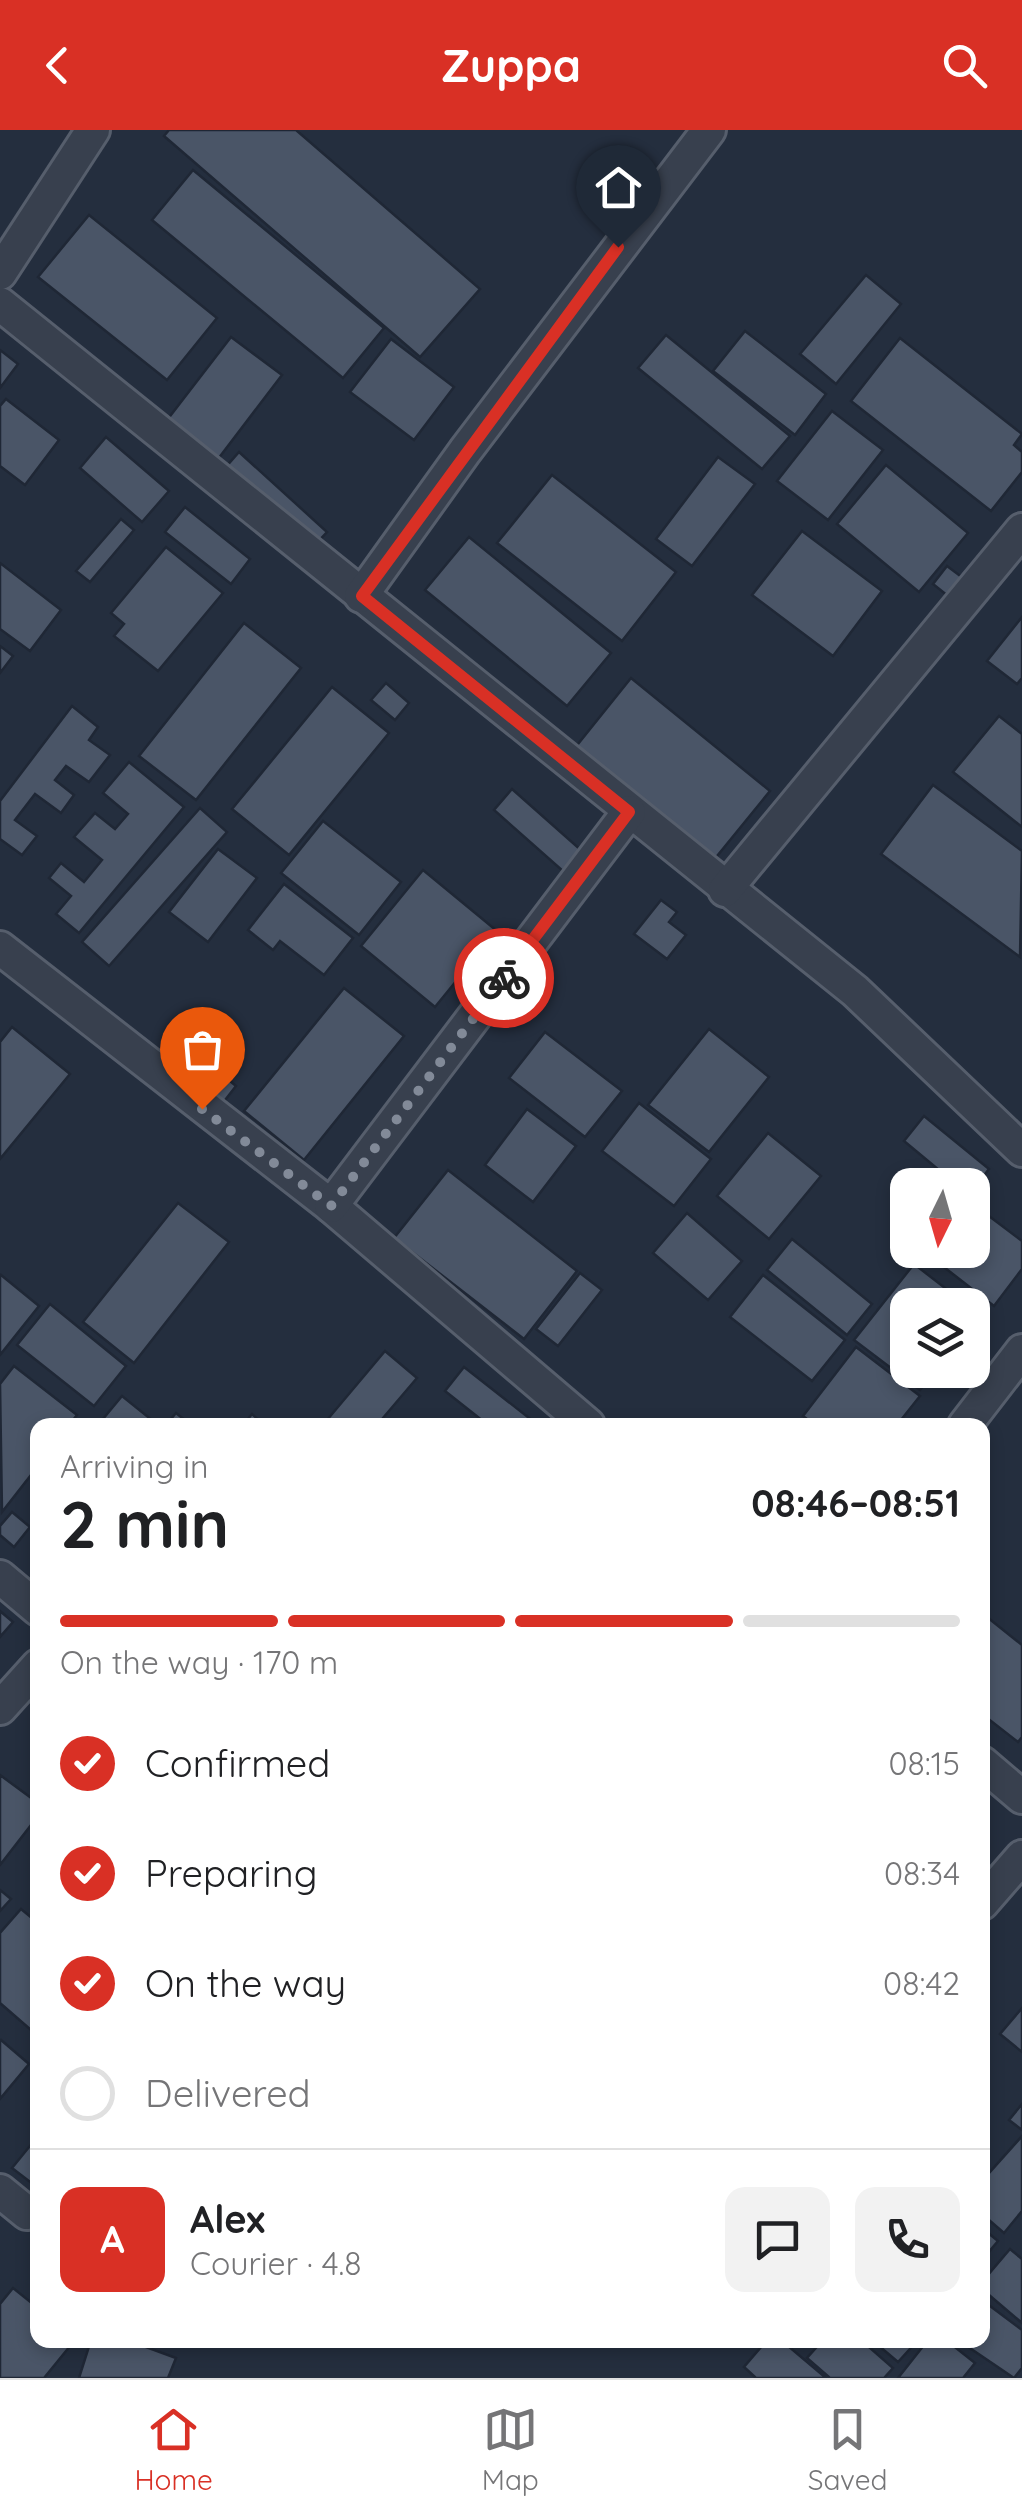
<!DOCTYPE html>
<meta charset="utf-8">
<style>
body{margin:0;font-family:Quicksand,sans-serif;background:#f2f2f2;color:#202124;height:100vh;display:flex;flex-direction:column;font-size:38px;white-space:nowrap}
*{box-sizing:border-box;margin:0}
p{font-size:32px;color:#757577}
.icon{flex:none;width:55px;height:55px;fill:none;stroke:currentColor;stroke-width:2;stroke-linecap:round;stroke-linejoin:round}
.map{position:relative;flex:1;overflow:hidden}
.drawer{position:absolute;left:30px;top:1288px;width:960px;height:930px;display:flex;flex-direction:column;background:#fff;border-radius:20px;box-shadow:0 5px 15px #0003}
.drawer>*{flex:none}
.needle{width:65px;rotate:185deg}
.buttons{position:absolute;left:890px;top:1038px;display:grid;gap:20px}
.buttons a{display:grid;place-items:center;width:100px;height:100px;border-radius:20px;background:#fff;box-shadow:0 5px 15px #0003;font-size:50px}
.pin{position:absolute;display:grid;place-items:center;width:85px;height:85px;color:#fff;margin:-102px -42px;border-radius:50% 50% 50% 0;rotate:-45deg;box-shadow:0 0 10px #0007}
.pin .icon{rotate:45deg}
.courier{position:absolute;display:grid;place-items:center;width:100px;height:100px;margin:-50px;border:8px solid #d93025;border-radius:50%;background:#fff;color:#222;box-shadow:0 2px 12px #0007}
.head em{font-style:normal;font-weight:700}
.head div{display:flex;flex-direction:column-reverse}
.head{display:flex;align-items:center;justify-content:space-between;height:170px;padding:0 30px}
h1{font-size:65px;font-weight:700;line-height:75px}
.bar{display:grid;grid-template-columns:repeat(4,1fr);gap:15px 10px;align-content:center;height:120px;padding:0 30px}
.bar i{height:12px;border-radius:8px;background:#e0e0e0}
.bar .selected{background:#d93025}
.bar p{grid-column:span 4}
.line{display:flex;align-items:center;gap:25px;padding:0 30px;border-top:2px solid #e0e0e0}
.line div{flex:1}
.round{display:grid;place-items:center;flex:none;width:105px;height:105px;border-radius:20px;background:#f2f2f2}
ol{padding:0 30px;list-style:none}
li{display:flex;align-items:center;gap:30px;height:110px}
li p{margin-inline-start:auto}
li .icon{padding:10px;border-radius:50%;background:#d93025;color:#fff;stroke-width:4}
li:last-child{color:#757577}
li i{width:55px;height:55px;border:5px solid #e0e0e0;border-radius:50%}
header{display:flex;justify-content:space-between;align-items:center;height:130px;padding:0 30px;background:#d93025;color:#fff;font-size:45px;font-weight:700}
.tab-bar{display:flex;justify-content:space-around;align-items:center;height:140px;border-top:2px solid #e0e0e0;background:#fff;font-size:28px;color:#757577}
.tab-bar a{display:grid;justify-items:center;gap:5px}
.tab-bar .selected{color:#d93025}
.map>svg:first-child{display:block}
.building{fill:#4a5567;stroke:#1f2735;stroke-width:2.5}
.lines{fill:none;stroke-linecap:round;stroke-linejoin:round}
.minor-casing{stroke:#565e6c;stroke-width:38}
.minor{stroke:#38404e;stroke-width:32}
.done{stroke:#828a98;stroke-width:10;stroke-dasharray:0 18}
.route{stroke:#d93025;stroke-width:12}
</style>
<header><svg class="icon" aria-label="back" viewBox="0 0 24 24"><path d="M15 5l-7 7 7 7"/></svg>Zuppa<svg class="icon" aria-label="search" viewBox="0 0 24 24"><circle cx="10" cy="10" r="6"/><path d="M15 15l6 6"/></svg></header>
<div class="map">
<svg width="1022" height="2248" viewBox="0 0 1022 2248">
<rect width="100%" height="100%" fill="#242e3e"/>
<g class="building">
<path d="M169,0h127l184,159 -60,68 -256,-221z"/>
<path d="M193,40l191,158 -41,50 -191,-158z"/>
<path d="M89,85l128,103 -50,62 -129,-103z"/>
<path d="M866,145l35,29 -65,80 -36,-30z"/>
<path d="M745,201l81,63 -31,41 -82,-64z"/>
<path d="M666,205l124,101 -28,33 -124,-101z"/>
<path d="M231,207l51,38 -67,88 -51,-39z"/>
<path d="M900,208l122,96 -8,11 8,7v20l-31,39 -140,-110z"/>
<path d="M391,209l63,48 -40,53 -64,-48z"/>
<path d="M0,220l18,14 -18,24z"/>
<path d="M6,269l53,41 -34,45 -25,-19v-60z"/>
<path d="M832,281l51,39 -55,70 -51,-39z"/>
<path d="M106,307l63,54 -27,31 -62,-54z"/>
<path d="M239,322l88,80 -15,16 -87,-80z"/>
<path d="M718,327l37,27 -63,82 -36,-27z"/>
<path d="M886,335l82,68 -49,59 -82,-68z"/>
<path d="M552,345l124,97 -54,69 -125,-98z"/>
<path d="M185,377l65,52 -19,25 -66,-52z"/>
<path d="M121,389l13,11 -44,52 -14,-11z"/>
<path d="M802,401l80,60 -49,65 -81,-61z"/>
<path d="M469,407l142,116 -44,53 -142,-116z"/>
<path d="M166,417l57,46 -65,78 -44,-35 10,-12 -13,-11z"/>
<path d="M0,433l61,47 -31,41 -30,-22z"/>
<path d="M947,436l16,12 -15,18 -15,-12z"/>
<path d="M1022,487v61l-5,6 -30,-23z"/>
<path d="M244,493l57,45 -105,132 -57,-44z"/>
<path d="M0,516l13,10 -13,17z"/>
<path d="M631,548l139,113 -57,70 -139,-112z"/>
<path d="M386,553l23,20 -14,17 -24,-20z"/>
<path d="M332,557l57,46 -100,122 -57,-46z"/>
<path d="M72,576l26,21 -9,13 21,15 -21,27 -23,-16 -11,14 19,15 -13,18 -26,-19 -20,26 22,16 -15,19 -22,-16v-38z"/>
<path d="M999,586l23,18v93l-69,-55z"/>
<path d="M129,632l55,45 -105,126 -23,-19 15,-18 -22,-18 12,-15 23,19 18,-22 -28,-23 21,-24 20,16 13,-15 -25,-21z"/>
<path d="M933,655l89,66 -2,106 -139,-103z"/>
<path d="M512,659l70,62 -18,21 -70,-62z"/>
<path d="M200,678l27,24 -118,134 -27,-24z"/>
<path d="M323,691l78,61 -42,53 -78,-62z"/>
<path d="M218,719l39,29 -49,64 -39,-30z"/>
<path d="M423,740l74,61 -62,76 -74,-61z"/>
<path d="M284,754l69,54 -29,37 -44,-34 -7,9 -25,-20z"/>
<path d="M661,770l16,12 -8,10 17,13 -19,24 -33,-25z"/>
<path d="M344,858l60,48 -100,124 -60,-49z"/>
<path d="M12,897l58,47 -70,85v-117z"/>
<path d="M709,899l60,48 -60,75 -61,-47z"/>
<path d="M545,902l77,59 -37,46 -76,-59z"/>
<path d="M212,936l24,20 -14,18 -25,-20z"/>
<path d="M639,973l72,56 -37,47 -72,-55z"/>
<path d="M527,979l49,37 -43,56 -48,-37z"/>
<path d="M924,986l65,53 -17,22v-6h-15l-53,-44z"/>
<path d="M768,1003l53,43 -52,63 -52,-43z"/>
<path d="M448,1040l129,101 -53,68 -130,-101z"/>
<path d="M178,1073l51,39 -95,121 -51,-41z"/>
<path d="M973,1074l49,37v28l-28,37 -63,-49 6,-7h35z"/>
<path d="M687,1083l55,48 -34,39 -55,-47z"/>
<path d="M792,1109l80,65 -25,31 -80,-65z"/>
<path d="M914,1134l53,41h-59v65h28l-16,20 -66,-50z"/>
<path d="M580,1143l22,17 -44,56 -22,-17z"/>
<path d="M1,1145l38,31 -39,49v-78z"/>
<path d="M763,1145l82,65 -33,41 -82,-64z"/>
<path d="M50,1174l76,62 -32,40 -77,-61z"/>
<path d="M856,1217l64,49 -23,29h-82l-12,-9z"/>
<path d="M385,1221l32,27 -40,47h-44l-6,-5z"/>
<path d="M14,1236l63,49 -8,10h-31v41l-36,46 -2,-128z"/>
<path d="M464,1237l74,58h-50l-43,-34z"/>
<path d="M122,1266l36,29h-60z"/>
<path d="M176,1283l15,12h-25z"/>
<path d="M252,1284l12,11h-21z"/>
<path d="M12,1382l18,15 -16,20 -14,-12v-9z"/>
<path d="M0,1481l13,11 -13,15z"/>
<path d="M982,1483l40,32v92l-4,5 -36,-28z"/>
<path d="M0,1645l38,28v13l-38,49z"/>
<path d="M0,1760l11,9 -11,12z"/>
<path d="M21,1779l17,14v113l-38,-33v-70z"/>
<path d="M1022,1878v44l-22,-18z"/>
<path d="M1,1910l28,24 -29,35v-58z"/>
<path d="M1022,1974v26l-13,-10z"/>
<path d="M38,2006v52l-26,-20z"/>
<path d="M1022,2006v75l-18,22 -22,-19v-33z"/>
<path d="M982,2098l16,13 -16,19z"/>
<path d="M1010,2119l12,10v64l-40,-34v-7z"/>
<path d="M13,2158l25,20v32h37l-31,38h-44v-74z"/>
<path d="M982,2170l40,30v38l-8,10 -56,-38h24z"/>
<path d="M91,2210h36l49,18 -8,20h-89z"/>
<path d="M767,2210h14l45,38h-70l-12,-11z"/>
<path d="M823,2210h38l32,28 -9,10h-54l-23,-20z"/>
<path d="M872,2210h46l-20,22z"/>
<path d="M928,2210h18l29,23 -12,15h-65z"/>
</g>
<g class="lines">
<defs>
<g id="minor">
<path d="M0,143l93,-143"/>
<path d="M0,174l855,687 167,159"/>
<path d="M361,466l104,-145 244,-321"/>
<path d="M725,760l297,-360"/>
<path d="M0,818l331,258 257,219"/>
<path d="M331,1076l298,-394"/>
<path d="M965,1295l57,-74"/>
<path d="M0,1447l38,32"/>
<path d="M0,1578l38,-42"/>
<path d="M982,1633l40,34"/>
<path d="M982,1773l40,-46"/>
<path d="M0,2061l27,22"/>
</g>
</defs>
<use href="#minor" class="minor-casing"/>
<use href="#minor" class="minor"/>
</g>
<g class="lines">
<path class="done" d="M202,979l129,97 173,-228"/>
<path class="route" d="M504,848l125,-166 -267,-216 256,-349"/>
</g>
</svg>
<div class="buttons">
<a><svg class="needle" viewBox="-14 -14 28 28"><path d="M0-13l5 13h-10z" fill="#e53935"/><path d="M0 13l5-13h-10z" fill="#757577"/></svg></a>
<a><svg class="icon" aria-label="layers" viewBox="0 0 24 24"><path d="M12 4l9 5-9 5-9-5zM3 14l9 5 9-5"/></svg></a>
</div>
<div class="pin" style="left:202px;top:979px;background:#ea580c"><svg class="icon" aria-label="bag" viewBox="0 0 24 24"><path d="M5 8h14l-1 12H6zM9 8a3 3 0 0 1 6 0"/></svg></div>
<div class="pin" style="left:618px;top:117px;background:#1f2937"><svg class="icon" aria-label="home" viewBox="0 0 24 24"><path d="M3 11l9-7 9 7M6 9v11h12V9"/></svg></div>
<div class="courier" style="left:504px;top:848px"><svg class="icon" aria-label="bike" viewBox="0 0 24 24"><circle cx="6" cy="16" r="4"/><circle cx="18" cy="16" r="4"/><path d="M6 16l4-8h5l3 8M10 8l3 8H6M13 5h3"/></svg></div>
<section class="drawer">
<div class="head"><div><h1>2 min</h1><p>Arriving in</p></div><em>08:46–08:51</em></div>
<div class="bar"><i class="selected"></i><i class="selected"></i><i class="selected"></i><i></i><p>On the way · 170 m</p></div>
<ol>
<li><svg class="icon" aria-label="check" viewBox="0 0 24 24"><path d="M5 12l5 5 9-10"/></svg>Confirmed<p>08:15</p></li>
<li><svg class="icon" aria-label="check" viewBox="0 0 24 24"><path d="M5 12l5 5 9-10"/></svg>Preparing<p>08:34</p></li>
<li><svg class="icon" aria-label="check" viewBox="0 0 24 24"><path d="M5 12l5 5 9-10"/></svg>On the way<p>08:42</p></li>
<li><i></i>Delivered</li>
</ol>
<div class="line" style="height:180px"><b class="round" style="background:#d93025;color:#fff">A</b><div><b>Alex</b><p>Courier · 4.8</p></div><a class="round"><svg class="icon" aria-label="chat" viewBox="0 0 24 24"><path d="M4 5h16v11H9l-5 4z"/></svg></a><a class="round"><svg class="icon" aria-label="phone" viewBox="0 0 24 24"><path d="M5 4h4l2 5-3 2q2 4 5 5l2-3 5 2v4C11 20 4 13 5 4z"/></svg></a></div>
</section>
</div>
<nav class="tab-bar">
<a class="selected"><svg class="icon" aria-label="home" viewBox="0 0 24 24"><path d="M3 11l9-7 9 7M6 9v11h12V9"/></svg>Home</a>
<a><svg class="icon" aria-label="map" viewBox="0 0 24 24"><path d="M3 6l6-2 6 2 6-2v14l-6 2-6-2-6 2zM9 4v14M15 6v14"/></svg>Map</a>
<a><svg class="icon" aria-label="saved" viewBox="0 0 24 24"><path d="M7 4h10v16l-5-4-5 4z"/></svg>Saved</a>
</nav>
